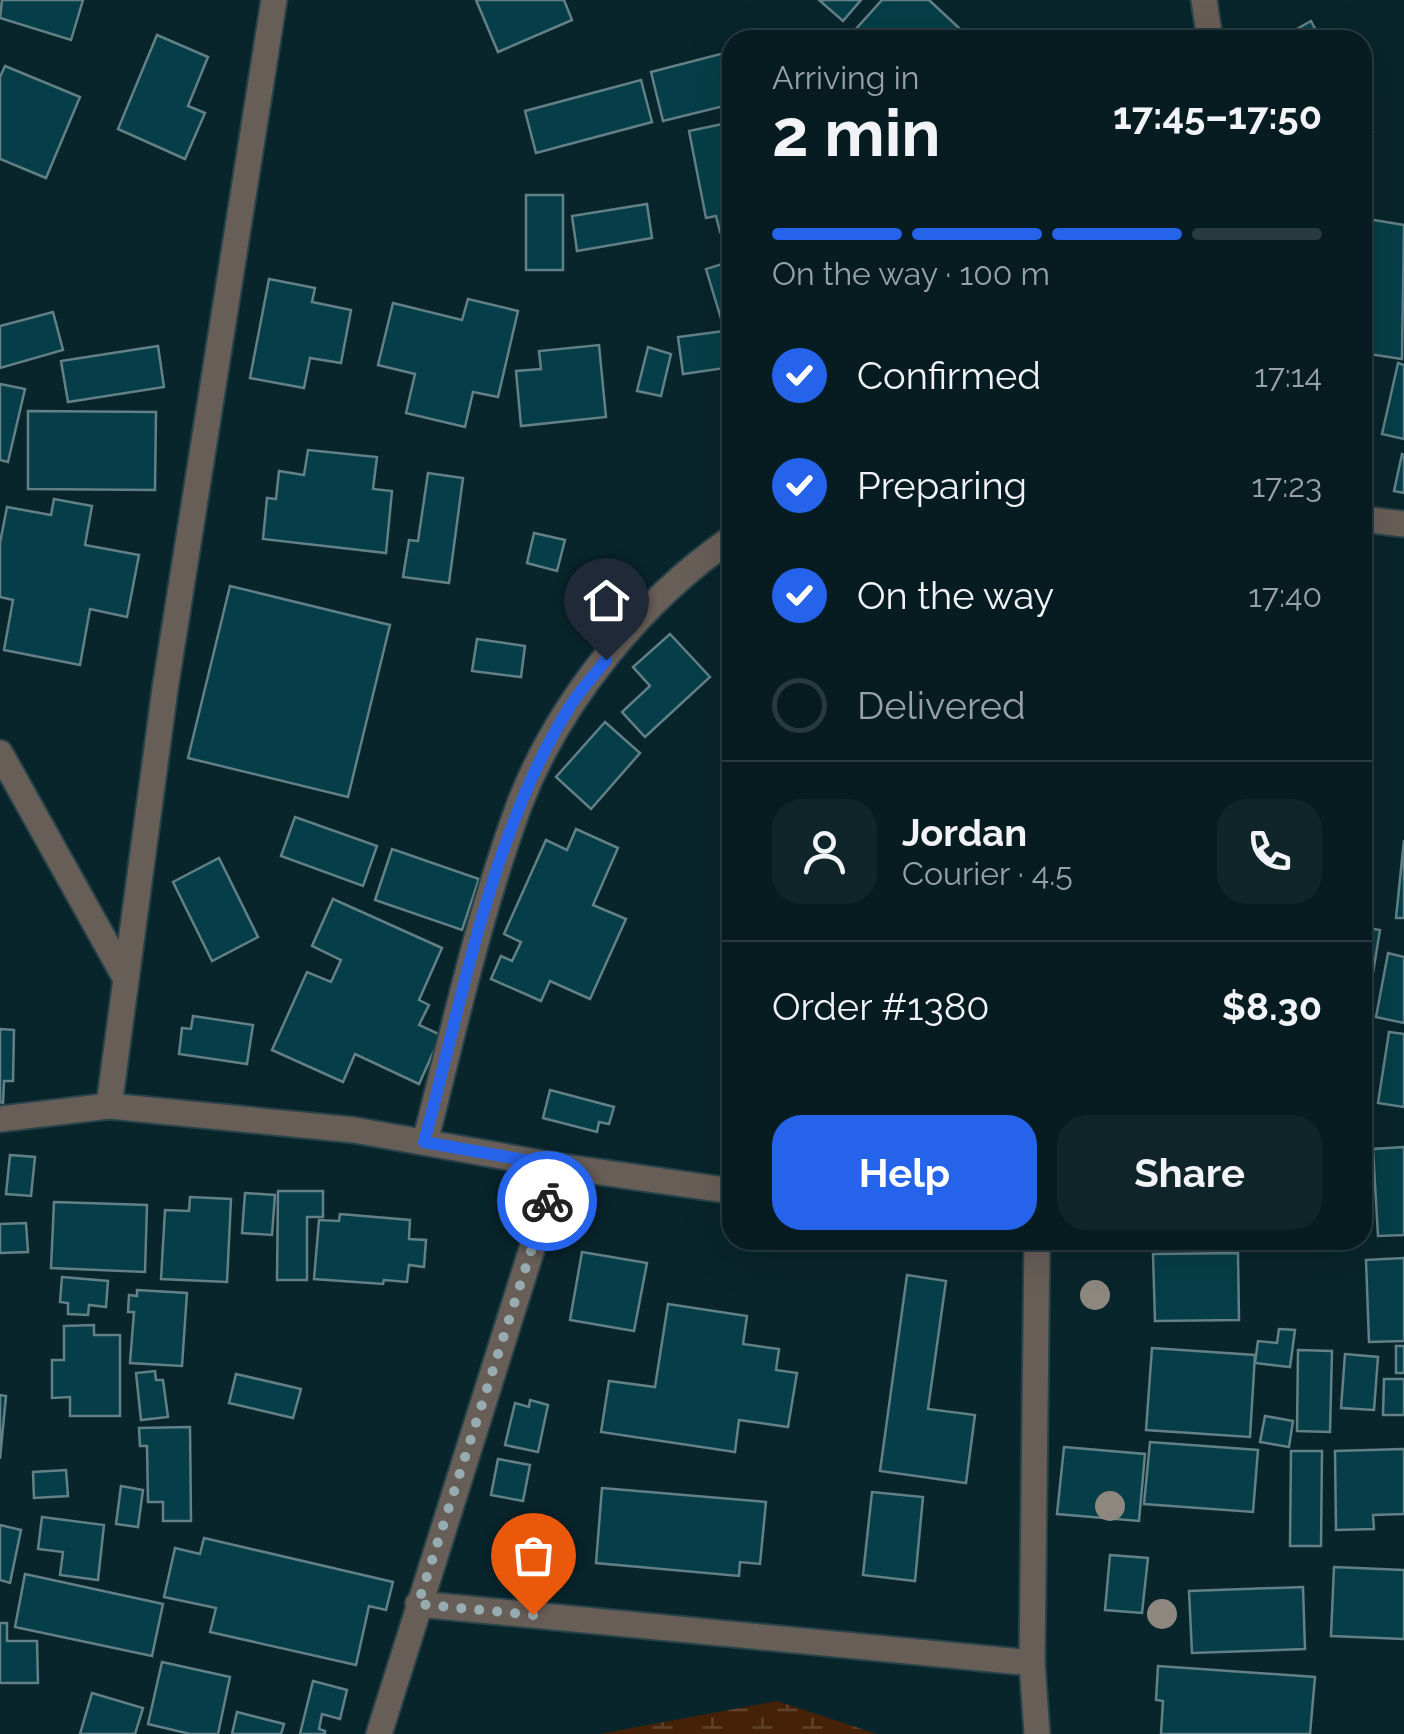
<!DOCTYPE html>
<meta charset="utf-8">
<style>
body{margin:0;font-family:Raleway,sans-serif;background:#0f2529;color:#f1f3f6;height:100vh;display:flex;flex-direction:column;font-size:38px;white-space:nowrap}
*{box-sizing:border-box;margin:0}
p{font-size:32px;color:#98a1a5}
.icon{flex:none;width:55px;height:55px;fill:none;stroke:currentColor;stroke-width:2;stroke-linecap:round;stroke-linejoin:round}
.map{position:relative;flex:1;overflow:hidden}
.panel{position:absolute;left:722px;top:30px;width:650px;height:1220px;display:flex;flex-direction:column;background:#061c20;border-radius:30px;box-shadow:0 10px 40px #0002,0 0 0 2px #273a3e}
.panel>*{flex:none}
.pin{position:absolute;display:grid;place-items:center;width:85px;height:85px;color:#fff;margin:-102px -42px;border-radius:50% 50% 50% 0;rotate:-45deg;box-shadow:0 0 10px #0007}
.pin .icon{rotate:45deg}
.courier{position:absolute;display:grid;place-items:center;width:100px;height:100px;margin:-50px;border:8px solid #2563eb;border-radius:50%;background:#fff;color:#222;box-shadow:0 2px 12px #0007}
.overview em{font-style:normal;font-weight:700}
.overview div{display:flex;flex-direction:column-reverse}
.overview{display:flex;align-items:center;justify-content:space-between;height:170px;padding:0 50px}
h1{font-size:65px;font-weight:700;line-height:75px}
.bar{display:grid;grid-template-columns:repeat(4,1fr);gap:15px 10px;align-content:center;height:120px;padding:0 50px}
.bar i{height:12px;border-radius:8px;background:#273a3e}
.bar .on{background:#2563eb}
.bar p{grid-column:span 4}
.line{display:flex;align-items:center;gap:25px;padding:0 50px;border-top:2px solid #273a3e}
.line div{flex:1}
.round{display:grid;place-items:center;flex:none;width:105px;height:105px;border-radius:30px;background:#0f2529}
ol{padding:0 50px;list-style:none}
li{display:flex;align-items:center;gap:30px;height:110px}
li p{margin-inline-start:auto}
li .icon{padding:10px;border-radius:50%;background:#2563eb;color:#fff;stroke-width:4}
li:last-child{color:#98a1a5}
li i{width:55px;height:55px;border:5px solid #273a3e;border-radius:50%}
.primary-button{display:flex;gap:20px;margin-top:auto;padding:20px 50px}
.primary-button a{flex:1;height:115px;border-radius:30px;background:#2563eb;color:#fff;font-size:40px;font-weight:700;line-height:115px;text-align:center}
.primary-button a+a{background:#0f2529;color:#f1f3f6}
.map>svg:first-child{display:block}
.wetland{fill:url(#wetland-marsh)}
.building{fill:#053e48;stroke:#628086;stroke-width:2.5}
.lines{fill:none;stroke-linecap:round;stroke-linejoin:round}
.street-casing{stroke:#274248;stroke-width:29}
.street{stroke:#685e58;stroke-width:25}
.tree{fill:#8e877f}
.done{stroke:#97acb0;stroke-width:10;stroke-dasharray:0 18}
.route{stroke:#2563eb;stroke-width:12}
</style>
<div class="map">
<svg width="1404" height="1734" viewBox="0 0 1404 1734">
<defs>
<pattern id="wetland-marsh" width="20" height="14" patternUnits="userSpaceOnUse" patternTransform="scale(2.5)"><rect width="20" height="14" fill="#452107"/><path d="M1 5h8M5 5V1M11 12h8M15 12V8" fill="none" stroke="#60422c"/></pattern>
</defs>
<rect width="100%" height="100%" fill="#08252b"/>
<path class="wetland" d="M777,1701l100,33h-278z"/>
<g class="building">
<path d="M2,0h81l-12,40 -71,-22z"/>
<path d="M476,0h88l8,20 -74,32z"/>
<path d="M819,0h42l-18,21z"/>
<path d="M882,0h47l43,40h-126z"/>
<path d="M1311,21l10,19h-43z"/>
<path d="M157,35l51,22 -20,49 17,7 -20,46 -67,-30z"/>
<path d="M732,51v53l-69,17 -12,-49z"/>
<path d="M5,66l75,31 -34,81 -46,-19v-82z"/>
<path d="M641,80l11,42 -116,31 -11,-42z"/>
<path d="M1362,113l11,19 -11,6z"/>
<path d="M732,122v108l-12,2 -4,-16 -10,2 -17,-87z"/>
<rect x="526" y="195" width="37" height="75"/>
<path d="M647,204l5,34 -75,13 -5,-35z"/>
<path d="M1362,218l42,7 -2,134 -40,-6z"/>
<path d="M732,261v62l-9,2 -17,-56z"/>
<path d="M269,279l46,9 -3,14 39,8 -10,53 -31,-5 -6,30 -54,-10z"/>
<path d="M468,299l50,12 -20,86 -25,-5 -8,35 -59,-14 9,-39 -37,-9 15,-62 69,17z"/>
<path d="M53,312l10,38 -63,18v-42z"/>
<path d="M732,330v37l-49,7 -5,-37z"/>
<path d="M599,345l7,72 -85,9 -5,-55 25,-2 -2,-18z"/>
<path d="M158,346l6,41 -96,15 -7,-41z"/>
<path d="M648,347l23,7 -10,42 -24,-5z"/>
<path d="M1398,363l6,2v74l-22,-5z"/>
<path d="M0,384l25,5 -17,73 -8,-2z"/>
<path d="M28,411l128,1 -1,78 -127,-1z"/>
<path d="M308,450l69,7 -4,32 19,2 -6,62 -123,-14 4,-41 9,1 3,-28 25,4z"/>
<path d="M1402,454l2,1v38l-10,-2z"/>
<path d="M428,473l35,5 -14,105 -46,-6 6,-37 9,1z"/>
<path d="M54,499l38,7 -7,39 54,10 -12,62 -37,-8 -10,56 -76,-15 9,-50 -13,-3v-54l7,-36 44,8z"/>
<path d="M534,533l31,7 -8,31 -30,-8z"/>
<path d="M230,586l160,39 -42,172 -160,-39z"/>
<path d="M670,634l40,43 -65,60 -23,-25 28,-26 -17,-19z"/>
<path d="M477,639l48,7 -4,31 -49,-6z"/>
<path d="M605,722l35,31 -49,56 -35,-32z"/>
<path d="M295,817l82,29 -14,40 -82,-30z"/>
<path d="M576,829l42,19 -25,57 33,14 -36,80 -40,-18 -9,20 -50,-22 10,-23 11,5 9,-19 -17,-8 42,-94 21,10z"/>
<path d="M1404,840v78h-8z"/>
<path d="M392,849l87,30 -17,51 -87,-30z"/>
<path d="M219,858l39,79 -46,24 -39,-79z"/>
<path d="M333,899l109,49 -23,52 10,5 -10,20 22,10 -22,49 -64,-30 -12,28 -71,-32 35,-78 24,10 10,-22 -29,-14z"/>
<path d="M1362,927l18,3 -10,61 -8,-1z"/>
<path d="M1388,953l16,4v66l-28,-6z"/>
<path d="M193,1016l60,9 -6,39 -68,-10 3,-26 9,1z"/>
<path d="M0,1029l14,1 -1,51h-9l-1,22 -3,-1z"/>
<path d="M1389,1032l15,2v73l-26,-4z"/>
<path d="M550,1090l64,17 -5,17 -10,-2 -2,10 -54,-14z"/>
<path d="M1404,1147v88l-26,1 -5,-87z"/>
<path d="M10,1155l25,2 -4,39 -25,-2z"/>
<path d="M278,1191h45v26h-16v63h-30z"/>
<path d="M245,1193l30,2 -3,40 -30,-2z"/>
<path d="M190,1197l41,2 -4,83 -66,-3 4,-69 24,1z"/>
<path d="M54,1202l93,3 -2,67 -94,-4z"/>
<path d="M340,1214l70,6 -1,19 17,1 -2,27 -15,-2 -2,17 -23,-2 -1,4 -69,-5 5,-59 20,1z"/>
<path d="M26,1223l2,29 -28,1v-29z"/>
<path d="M582,1252l65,11 -13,68 -64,-11z"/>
<path d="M1238,1253l1,67 -84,1 -2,-67z"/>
<path d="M1404,1258v83l-35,1 -3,-82z"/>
<path d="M907,1275l39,6 -18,128 47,6 -9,68 -86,-12z"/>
<path d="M62,1277l46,4 -2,26 -17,-2 -1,10 -20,-1v-11l-8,-1z"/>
<path d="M137,1290l50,3 -5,73 -52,-3 4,-51h-6l1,-17 8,1z"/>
<path d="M668,1304l79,12 -4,28 36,5 -3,21 21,3 -9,54 -49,-7 -4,32 -134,-20 8,-51 46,6z"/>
<path d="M94,1325v10h26v81h-50v-19l-18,1v-38h12v-34z"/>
<path d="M1279,1329l16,1 -5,37 -35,-4 3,-22 19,2z"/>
<rect x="1396" y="1346" width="8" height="27"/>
<path d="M1152,1348l103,7 -5,82 -104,-7z"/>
<path d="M1298,1350l34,1 -2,81 -33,-1z"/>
<path d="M1345,1354l33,3 -4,53 -33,-2z"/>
<path d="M155,1371l1,9h7l5,37 -27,3 -5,-47z"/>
<path d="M236,1374l65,15 -8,29 -64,-15z"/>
<path d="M1384,1379h20v36h-21z"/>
<path d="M0,1395l6,1 -6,63z"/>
<path d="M530,1400l18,5 -10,47 -33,-7 10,-42 14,4z"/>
<path d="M1265,1416l28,5 -4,26 -29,-5z"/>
<path d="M190,1427l1,94h-28v-19h-15l-1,-56h-7l-1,-18z"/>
<path d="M1150,1442l108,8 -5,62 -109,-8z"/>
<path d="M1064,1447l81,7 -6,67 -82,-7z"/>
<path d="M1404,1449v65l-31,1 1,14 -38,1 -1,-79z"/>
<path d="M1291,1451h31l-1,95h-31z"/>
<path d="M498,1459l32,6 -7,36 -32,-6z"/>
<path d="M66,1470l2,26 -34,2 -1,-26z"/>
<path d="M121,1486l22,4 -5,37 -22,-3z"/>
<path d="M602,1488l164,14 -6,62 -20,-2 -1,14 -143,-13z"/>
<path d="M872,1492l51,5 -8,84 -52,-6z"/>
<path d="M42,1517l62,8 -6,55 -38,-5 3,-23 -25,-3z"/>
<path d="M0,1525l21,5 -11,53 -10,-3z"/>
<path d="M204,1538l189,44 -7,28 -17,-4 -13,59 -146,-33 6,-24 -52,-11 11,-49 25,6z"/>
<path d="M1110,1555l38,3 -6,55 -37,-3z"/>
<path d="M1334,1567l70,3v69l-73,-3z"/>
<path d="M25,1574l138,30 -11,52 -137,-29z"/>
<path d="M1303,1587l2,62 -113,4 -3,-62z"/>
<path d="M0,1623h7v18h30l1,42h-38z"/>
<path d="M162,1662l68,15 -12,57h-28l-42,-10z"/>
<path d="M1158,1666l157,11 -5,57h-149l2,-33 -7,-1z"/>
<path d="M313,1681l34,9 -7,29 -18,-5 -3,15 6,2v3h-25z"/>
<path d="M92,1693l51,15 -8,26h-55z"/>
<path d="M237,1712l47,12 -3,10h-49z"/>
</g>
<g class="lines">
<defs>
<g id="street">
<path d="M1204,0l6,40"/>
<path d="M1362,519l42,5"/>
<path d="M0,753l126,226"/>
<path d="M109,1106l56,-417 109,-689"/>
<path d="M0,1119l109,-13 245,24 204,36 174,25"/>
<path d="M425,1142c29,-113 54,-229 95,-339 40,-103 122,-203 212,-265"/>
<path d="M418,1604l614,59"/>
<path d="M379,1734l179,-568"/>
<path d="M1037,1734l-5,-71 5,-423"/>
</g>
</defs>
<use href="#street" class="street-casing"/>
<use href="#street" class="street"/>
</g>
<g class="tree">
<circle cx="1095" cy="1295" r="15"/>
<circle cx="1110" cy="1506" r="15"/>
<circle cx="1162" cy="1614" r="15"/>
</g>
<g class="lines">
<path class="done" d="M533,1615l-115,-11 129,-403"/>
<path class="route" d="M547,1201l11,-35 -134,-24c38,-140 67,-310 145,-434 10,-17 25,-32 37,-48"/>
</g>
</svg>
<div class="pin" style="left:533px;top:1615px;background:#ea580c"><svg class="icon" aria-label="bag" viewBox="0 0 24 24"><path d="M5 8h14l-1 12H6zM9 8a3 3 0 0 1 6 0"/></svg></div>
<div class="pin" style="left:606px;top:660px;background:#1f2937"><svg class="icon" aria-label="home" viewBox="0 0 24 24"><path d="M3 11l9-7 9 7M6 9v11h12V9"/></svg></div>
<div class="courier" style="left:547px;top:1201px"><svg class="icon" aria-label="bike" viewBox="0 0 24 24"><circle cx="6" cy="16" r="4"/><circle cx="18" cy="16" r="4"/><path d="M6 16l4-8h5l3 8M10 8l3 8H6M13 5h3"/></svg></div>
<section class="panel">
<div class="overview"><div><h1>2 min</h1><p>Arriving in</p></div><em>17:45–17:50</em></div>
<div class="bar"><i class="on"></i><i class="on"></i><i class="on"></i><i></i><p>On the way · 100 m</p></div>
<ol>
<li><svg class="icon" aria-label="check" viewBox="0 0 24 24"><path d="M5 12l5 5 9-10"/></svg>Confirmed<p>17:14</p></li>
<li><svg class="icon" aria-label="check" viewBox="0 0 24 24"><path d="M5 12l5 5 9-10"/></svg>Preparing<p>17:23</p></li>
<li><svg class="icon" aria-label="check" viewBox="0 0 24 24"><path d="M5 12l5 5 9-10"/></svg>On the way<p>17:40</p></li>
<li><i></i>Delivered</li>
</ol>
<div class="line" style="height:180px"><a class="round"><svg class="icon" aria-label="person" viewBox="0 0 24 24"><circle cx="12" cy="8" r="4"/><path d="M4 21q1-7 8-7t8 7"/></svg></a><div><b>Jordan</b><p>Courier · 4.5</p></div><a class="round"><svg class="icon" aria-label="phone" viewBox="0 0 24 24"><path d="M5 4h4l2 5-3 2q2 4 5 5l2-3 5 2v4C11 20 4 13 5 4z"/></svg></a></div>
<div class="line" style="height:130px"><div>Order #1380</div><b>$8.30</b></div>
<div class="primary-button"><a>Help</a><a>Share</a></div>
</section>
</div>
